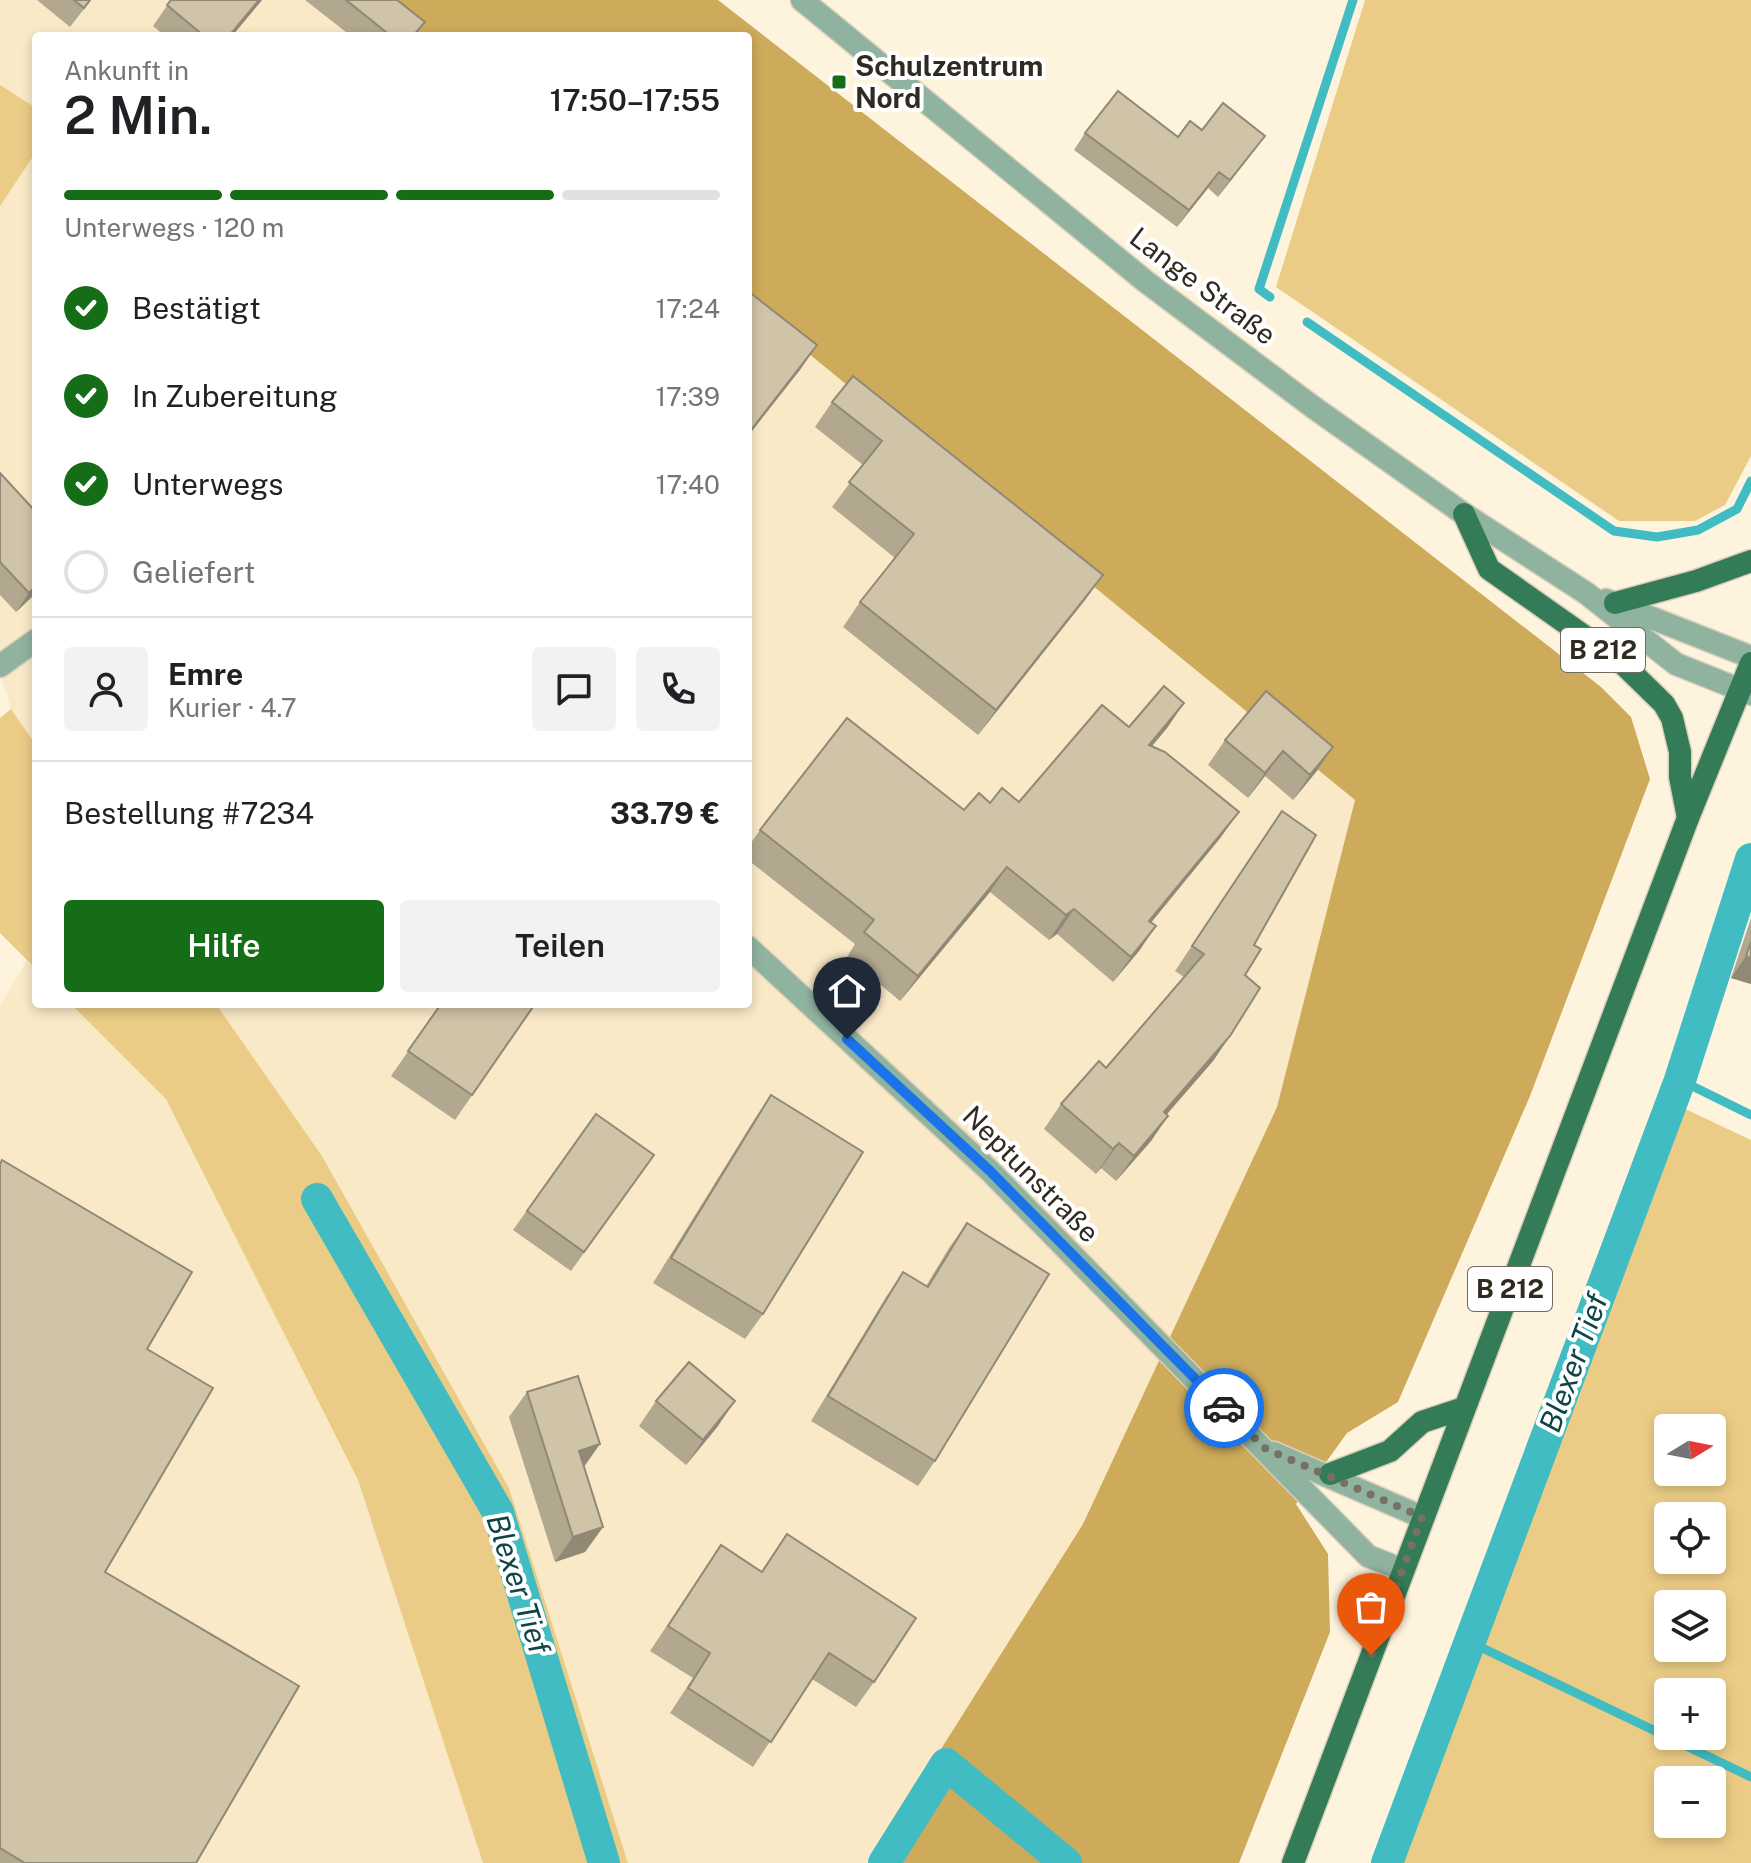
<!DOCTYPE html>
<html lang="de">
<meta charset="utf-8">
<style>
body{margin:0;font-family:"Public Sans",sans-serif;background:#f2f2f2;color:#202124;height:100vh;display:flex;flex-direction:column;font-size:30px;white-space:nowrap}
*{box-sizing:border-box;margin:0}
p{font-size:26px;color:#757577}
.icon{flex:none;width:44px;height:44px;fill:none;stroke:currentColor;stroke-width:2;stroke-linecap:round;stroke-linejoin:round}
.map{position:relative;flex:1;overflow:hidden}
.drawer{position:absolute;left:32px;top:32px;width:720px;height:976px;display:flex;flex-direction:column;background:#fff;border-radius:8px;box-shadow:0 4px 12px #0003}
.drawer>*{flex:none}
.needle{width:52px;rotate:80deg}
.fabs{position:absolute;left:1654px;top:1414px;display:grid;gap:16px}
.fabs a{display:grid;place-items:center;width:72px;height:72px;border-radius:8px;background:#fff;box-shadow:0 4px 12px #0003;font-size:40px}
.pin{position:absolute;display:grid;place-items:center;width:68px;height:68px;color:#fff;margin:-82px -34px;border-radius:50% 50% 50% 0;rotate:-45deg;box-shadow:0 0 8px #0007}
.pin .icon{rotate:45deg}
.courier{position:absolute;display:grid;place-items:center;width:80px;height:80px;margin:-40px;border:6px solid #1a73e8;border-radius:50%;background:#fff;color:#222;box-shadow:0 2px 10px #0007}
.headline em{font-style:normal;font-weight:600}
.headline div{display:flex;flex-direction:column-reverse}
.headline{display:flex;align-items:center;justify-content:space-between;height:136px;padding:0 32px}
h1{font-size:52px;font-weight:600;line-height:60px}
.bar{display:grid;grid-template-columns:repeat(4,1fr);gap:12px 8px;align-content:center;height:96px;padding:0 32px}
.bar i{height:10px;border-radius:6px;background:#e0e0e0}
.bar .selected{background:#156d18}
.bar p{grid-column:span 4}
.line{display:flex;align-items:center;gap:20px;padding:0 32px;border-top:2px solid #e0e0e0}
.line div{flex:1}
.round{display:grid;place-items:center;flex:none;width:84px;height:84px;border-radius:8px;background:#f2f2f2}
ol{padding:0 32px;list-style:none}
li{display:flex;align-items:center;gap:24px;height:88px}
li p{margin-inline-start:auto}
li .icon{padding:8px;border-radius:50%;background:#156d18;color:#fff;stroke-width:4}
li:last-child{color:#757577}
li i{width:44px;height:44px;border:4px solid #e0e0e0;border-radius:50%}
.button{display:flex;gap:16px;margin-top:auto;padding:16px 32px}
.button a{flex:1;height:92px;border-radius:8px;background:#156d18;color:#fff;font-size:32px;font-weight:600;line-height:92px;text-align:center}
.button a+a{background:#f2f2f2;color:#202124}
.map>svg:first-child{display:block}
.built{fill:#f9e9c7}
.green{fill:#ebcc86;fill-rule:evenodd}
.forest{fill:#cdab5b}
.lines{fill:none;stroke-linecap:round;stroke-linejoin:round}
.stream{stroke:#40bcc2;stroke-width:9}
.canal{stroke:#40bcc2;stroke-width:32}
.minor-casing{stroke:#d9d0bc;stroke-width:25}
.tertiary-casing{stroke:#d9d0bc;stroke-width:25}
.primary-casing{stroke:#d9d0bc;stroke-width:25}
.minor{stroke:#90b39f;stroke-width:22}
.tertiary{stroke:#90b39f;stroke-width:22}
.primary{stroke:#347b58;stroke-width:22}
.wall{fill:#b2a890}
.shaded-wall{fill:#918876}
.building{fill:#cfc3a8;stroke:#918876;stroke-width:2}
.done{stroke:#777163;stroke-width:8;stroke-dasharray:0 14.4}
.route{stroke:#1a73e8;stroke-width:10}
.poi-dot{fill:#156d18;stroke:#fff;stroke-width:3}
.labels{text-anchor:middle;stroke-width:8;stroke-linejoin:round;paint-order:stroke}
.shield{fill:#fff;stroke:#6d6b64;stroke-width:2}
.shield-label{font-size:26px;font-weight:bold;fill:#2f2b21}
.poi-label{font-size:28px;font-weight:bold;fill:#2f2b21;stroke:#fff;text-anchor:start}
.street-label{font-size:28px;fill:#2f2b21;stroke:#fff}
.water-label{font-size:30px;font-style:italic;fill:#0e4648;stroke:#fff}
</style>
<div class="map">
<svg width="1751" height="1863" viewBox="0 0 1751 1863">
<rect width="100%" height="100%" fill="#fef4de"/>
<g class="built">
<path d="M0,0h375l45,36h-384v72l-36,-23z"/>
<path d="M36,128v617l-25,-36 -11,-35v-504z"/>
<path d="M748,304l607,496 -78,307 -194,417 -214,339h-241l-119,-375 -187,-332 -106,-152h532z"/>
<path d="M27,961l9,8v35h41l108,92 128,195 195,572h-508v-858z"/>
</g>
<g class="green">
<path d="M1365,0h386v456l-26,49 -30,16h-76l-343,-234z"/>
<path d="M0,85l36,23v44l-36,54z"/>
<path d="M11,709l25,36v224l-36,-36v-215z"/>
<path d="M71,1004h145l106,152 187,332 119,375h-145l-125,-383 -192,-381z"/>
<path d="M1679,1106l72,34v723h-356zM1712,1428v44h-44v-44zM1712,1516v44h-44v-44zM1712,1604v44h-44v-44zM1712,1692v44h-44v-44zM1712,1780v44h-44v-44z"/>
</g>
<path class="forest" d="M376,0h342l883,687 30,30 19,62 -120,317 -132,306 -51,31 -51,71 32,50 2,78 -91,231h-370l214,-339 194,-417 78,-307 -607,-496v-268h-328z"/>
<g class="lines">
<g class="stream">
<path d="M1270,297l-11,-8 94,-289"/>
<path d="M1307,322l307,209 43,6 41,-7 39,-21 14,-28"/>
<path d="M1680,1080l71,35"/>
<path d="M1470,1642l281,135"/>
</g>
<g class="canal">
<path d="M317,1199l181,313 106,351"/>
<path d="M884,1863l62,-99 120,99"/>
<path d="M1387,1863l293,-783 71,-221"/>
</g>
<defs>
<g id="minor">
<path d="M0,666l36,-26"/>
<path d="M748,947l242,224 378,385 35,14"/>
<path d="M1274,1453l148,64"/>
</g>
<g id="tertiary">
<path d="M802,0l343,281 168,126 151,107 122,79 90,71 75,30"/>
<path d="M1606,600l145,57"/>
</g>
<g id="primary">
<path d="M1464,514l25,55 132,93 43,42 8,14 8,34v25l8,41"/>
<path d="M1615,603l81,-22 55,-20"/>
<path d="M1330,1474l60,-23 32,-29 42,-14"/>
<path d="M1293,1863l395,-1045 63,-155"/>
</g>
</defs>
<use href="#minor" class="minor-casing"/>
<use href="#tertiary" class="tertiary-casing"/>
<use href="#primary" class="primary-casing"/>
<use href="#minor" class="minor"/>
<use href="#tertiary" class="tertiary"/>
<use href="#primary" class="primary"/>
</g>
<g class="wall">
<path d="M37,0h54l-21,27z"/>
<path d="M171,0h91l-30,36h-67l-12,-10z"/>
<path d="M305,0h92l28,22 -10,14h-64z"/>
<path d="M1202,130l63,6 -47,61 -10,-9 -31,39 -103,-77 11,-17 93,4z"/>
<path d="M832,402l271,173 -18,25 -107,135 -135,-108 17,-25 35,-44 -63,-51 31,-42 -48,-38z"/>
<path d="M0,473l36,120 -20,19 -16,-17z"/>
<path d="M1184,703l-17,25 -15,18 69,91 -70,85 5,4 -17,25 -26,31 -56,-48 -8,6 -59,-48 -90,109 -53,-44 8,-13 -107,-84v-13l12,-17 204,-20 26,-7 29,-1z"/>
<path d="M1225,740l108,7 -17,25 -23,28 -28,-24 -17,22 -40,-33z"/>
<path d="M1282,811l-28,134 -24,91 -17,25 -46,53 1,2 -17,25 -35,40 -15,-13 -5,6 -52,-45 17,-25 45,-36 78,-91 -9,-6z"/>
<path d="M1751,918v66l-20,-6z"/>
<path d="M441,1004h94l-80,116 -64,-44z"/>
<path d="M771,1095l-8,219 -18,25 -92,-56 101,-163z"/>
<path d="M596,1114l58,41 -83,116 -58,-41z"/>
<path d="M0,1163l147,186 -42,223 91,291h-196z"/>
<path d="M967,1223l-32,238 -17,25 -107,-65 75,-124 17,-25 23,14 23,-38z"/>
<path d="M527,1392l73,52 -16,23 19,60 -18,25 -30,10 -46,-145z"/>
<path d="M656,1401l62,25 -32,39 -47,-39z"/>
<path d="M787,1534l87,148 -18,25 -44,-28 -59,88 -83,-54 23,-35 -43,-27 71,-106 40,27z"/>
</g>
<g class="shaded-wall">
<path d="M259,0h3l-30,36h-3z"/>
<path d="M1265,136l-12,16 -35,45 12,-17z"/>
<path d="M1219,172l-11,16 -31,39 12,-17z"/>
<path d="M817,345l-17,25 -52,66v-2z"/>
<path d="M1103,575l-18,25 -107,135 18,-25z"/>
<path d="M36,586v7l-20,19 13,-19z"/>
<path d="M1184,703l-17,25 -35,42 17,-25z"/>
<path d="M1333,747l-17,25 -23,28 17,-25z"/>
<path d="M1283,751l-18,25 -17,22 17,-25z"/>
<path d="M1239,812l-18,25 -89,109 17,-25z"/>
<path d="M1007,867l-17,25 -90,109 18,-25z"/>
<path d="M1074,909l-17,25 -8,6 17,-25z"/>
<path d="M1156,926l-17,25 -26,31 18,-25z"/>
<path d="M1746,956l5,2v26l-20,-6z"/>
<path d="M1230,1036l-17,25 -66,76 17,-25z"/>
<path d="M1168,1116l-17,25 -35,40 18,-25z"/>
<path d="M1119,1143l-18,25 -5,6 17,-25z"/>
<path d="M735,1401l-17,25 -32,39 17,-25z"/>
<path d="M600,1444l-18,25 -3,-18z"/>
<path d="M603,1527l-18,25 -30,10 18,-25z"/>
</g>
<g class="building">
<path d="M74,0h16l-6,8z"/>
<path d="M171,0h88l-30,36h-25l-37,-31z"/>
<path d="M346,0h51l28,22 -12,14h-22z"/>
<path d="M1118,91l60,46 12,-16 12,9 21,-27 42,33 -35,44 -11,-8 -30,38 -104,-77z"/>
<path d="M748,291l69,54 -69,89z"/>
<path d="M853,376l250,199 -107,135 -136,-108 54,-68 -65,-52 33,-41 -50,-39z"/>
<path d="M0,473l36,39v74l-7,7 -29,-31z"/>
<path d="M1164,686l20,17 -35,42 16,7 74,60 -90,109 7,5 -25,31 -57,-48 -8,6 -59,-48 -89,109 -54,-44 10,-12 -114,-90 87,-112 117,92 15,-17 11,10 12,-15 17,14 83,-97 27,22z"/>
<path d="M1266,691l67,56 -23,28 -27,-24 -18,22 -40,-33z"/>
<path d="M1282,811l34,24 -62,110 7,4 -16,26 15,13 -30,48 -66,76 4,4 -34,40 -15,-13 -6,6 -52,-45 38,-43 7,7 98,-114 -12,-8z"/>
<path d="M1751,942v16l-5,-2z"/>
<path d="M441,1004h94l-63,91 -64,-44z"/>
<path d="M771,1095l92,57 -100,162 -92,-56z"/>
<path d="M596,1114l58,41 -70,97 -57,-41z"/>
<path d="M2,1160l190,112 -45,77 66,39 -108,184 194,114 -103,177h-171l-25,-15v-684z"/>
<path d="M967,1223l82,51 -114,187 -107,-65 75,-124 25,15z"/>
<path d="M689,1362l46,39 -32,39 -47,-39z"/>
<path d="M578,1376l22,68 -21,7 24,76 -30,10 -46,-145z"/>
<path d="M787,1534l129,84 -42,64 -45,-29 -58,89 -83,-54 22,-35 -42,-27 53,-81 41,27z"/>
</g>
<g class="lines">
<path class="done" d="M1224,1408l42,41 156,68 -51,138"/>
<path class="route" d="M847,1039l143,132 234,237"/>
</g>
<rect class="poi-dot" x="831" y="74" width="16" height="16" rx="4"/>
<g class="labels">
<g class="shield">
<rect x="1561" y="628" width="84" height="44" rx="6"/>
<rect x="1468" y="1267" width="84" height="44" rx="6"/>
</g>
<g class="shield-label">
<text x="1603" y="659">B 212</text>
<text x="1510" y="1298">B 212</text>
</g>
<g class="poi-label">
<text x="855" y="76">Schulzentrum<tspan x="855" dy="32">Nord</tspan></text>
</g>
<g class="street-label">
<text transform="translate(1203 286) rotate(37)" y="10">Lange Straße</text>
<text transform="translate(1031 1174) rotate(45)" y="10">Neptunstraße</text>
</g>
<g class="water-label">
<text transform="translate(1574 1363) rotate(-70)" y="10">Blexer Tief</text>
<text transform="translate(518 1584) rotate(72)" y="10">Blexer Tief</text>
</g>
</g>
</svg>
<div class="fabs">
<a><svg class="needle" viewBox="-14 -14 28 28"><path d="M0-13l5 13h-10z" fill="#e53935"/><path d="M0 13l5-13h-10z" fill="#757577"/></svg></a>
<a><svg class="icon" aria-label="locate" viewBox="0 0 24 24"><circle cx="12" cy="12" r="6"/><path d="M12 2v4M12 18v4M2 12h4M18 12h4"/></svg></a>
<a><svg class="icon" aria-label="layers" viewBox="0 0 24 24"><path d="M12 4l9 5-9 5-9-5zM3 14l9 5 9-5"/></svg></a>
<a>+</a>
<a>−</a>
</div>
<div class="pin" style="left:1371px;top:1655px;background:#ea580c"><svg class="icon" aria-label="bag" viewBox="0 0 24 24"><path d="M5 8h14l-1 12H6zM9 8a3 3 0 0 1 6 0"/></svg></div>
<div class="pin" style="left:847px;top:1039px;background:#1f2937"><svg class="icon" aria-label="home" viewBox="0 0 24 24"><path d="M3 11l9-7 9 7M6 9v11h12V9"/></svg></div>
<div class="courier" style="left:1224px;top:1408px"><svg class="icon" aria-label="car" viewBox="0 0 24 24"><path d="M5 17H2v-5l4-1 3-4h7l3 4 3 1v5h-3M9 17h6M6 11h13"/><circle cx="7" cy="17" r="2"/><circle cx="17" cy="17" r="2"/></svg></div>
<section class="drawer">
<div class="headline"><div><h1>2 Min.</h1><p>Ankunft in</p></div><em>17:50–17:55</em></div>
<div class="bar"><i class="selected"></i><i class="selected"></i><i class="selected"></i><i></i><p>Unterwegs · 120 m</p></div>
<ol>
<li><svg class="icon" aria-label="check" viewBox="0 0 24 24"><path d="M5 12l5 5 9-10"/></svg>Bestätigt<p>17:24</p></li>
<li><svg class="icon" aria-label="check" viewBox="0 0 24 24"><path d="M5 12l5 5 9-10"/></svg>In Zubereitung<p>17:39</p></li>
<li><svg class="icon" aria-label="check" viewBox="0 0 24 24"><path d="M5 12l5 5 9-10"/></svg>Unterwegs<p>17:40</p></li>
<li><i></i>Geliefert</li>
</ol>
<div class="line" style="height:144px"><a class="round"><svg class="icon" aria-label="person" viewBox="0 0 24 24"><circle cx="12" cy="8" r="4"/><path d="M4 21q1-7 8-7t8 7"/></svg></a><div><b>Emre</b><p>Kurier · 4.7</p></div><a class="round"><svg class="icon" aria-label="chat" viewBox="0 0 24 24"><path d="M4 5h16v11H9l-5 4z"/></svg></a><a class="round"><svg class="icon" aria-label="phone" viewBox="0 0 24 24"><path d="M5 4h4l2 5-3 2q2 4 5 5l2-3 5 2v4C11 20 4 13 5 4z"/></svg></a></div>
<div class="line" style="height:104px"><div>Bestellung #7234</div><b>33.79 €</b></div>
<div class="button"><a>Hilfe</a><a>Teilen</a></div>
</section>
</div>
